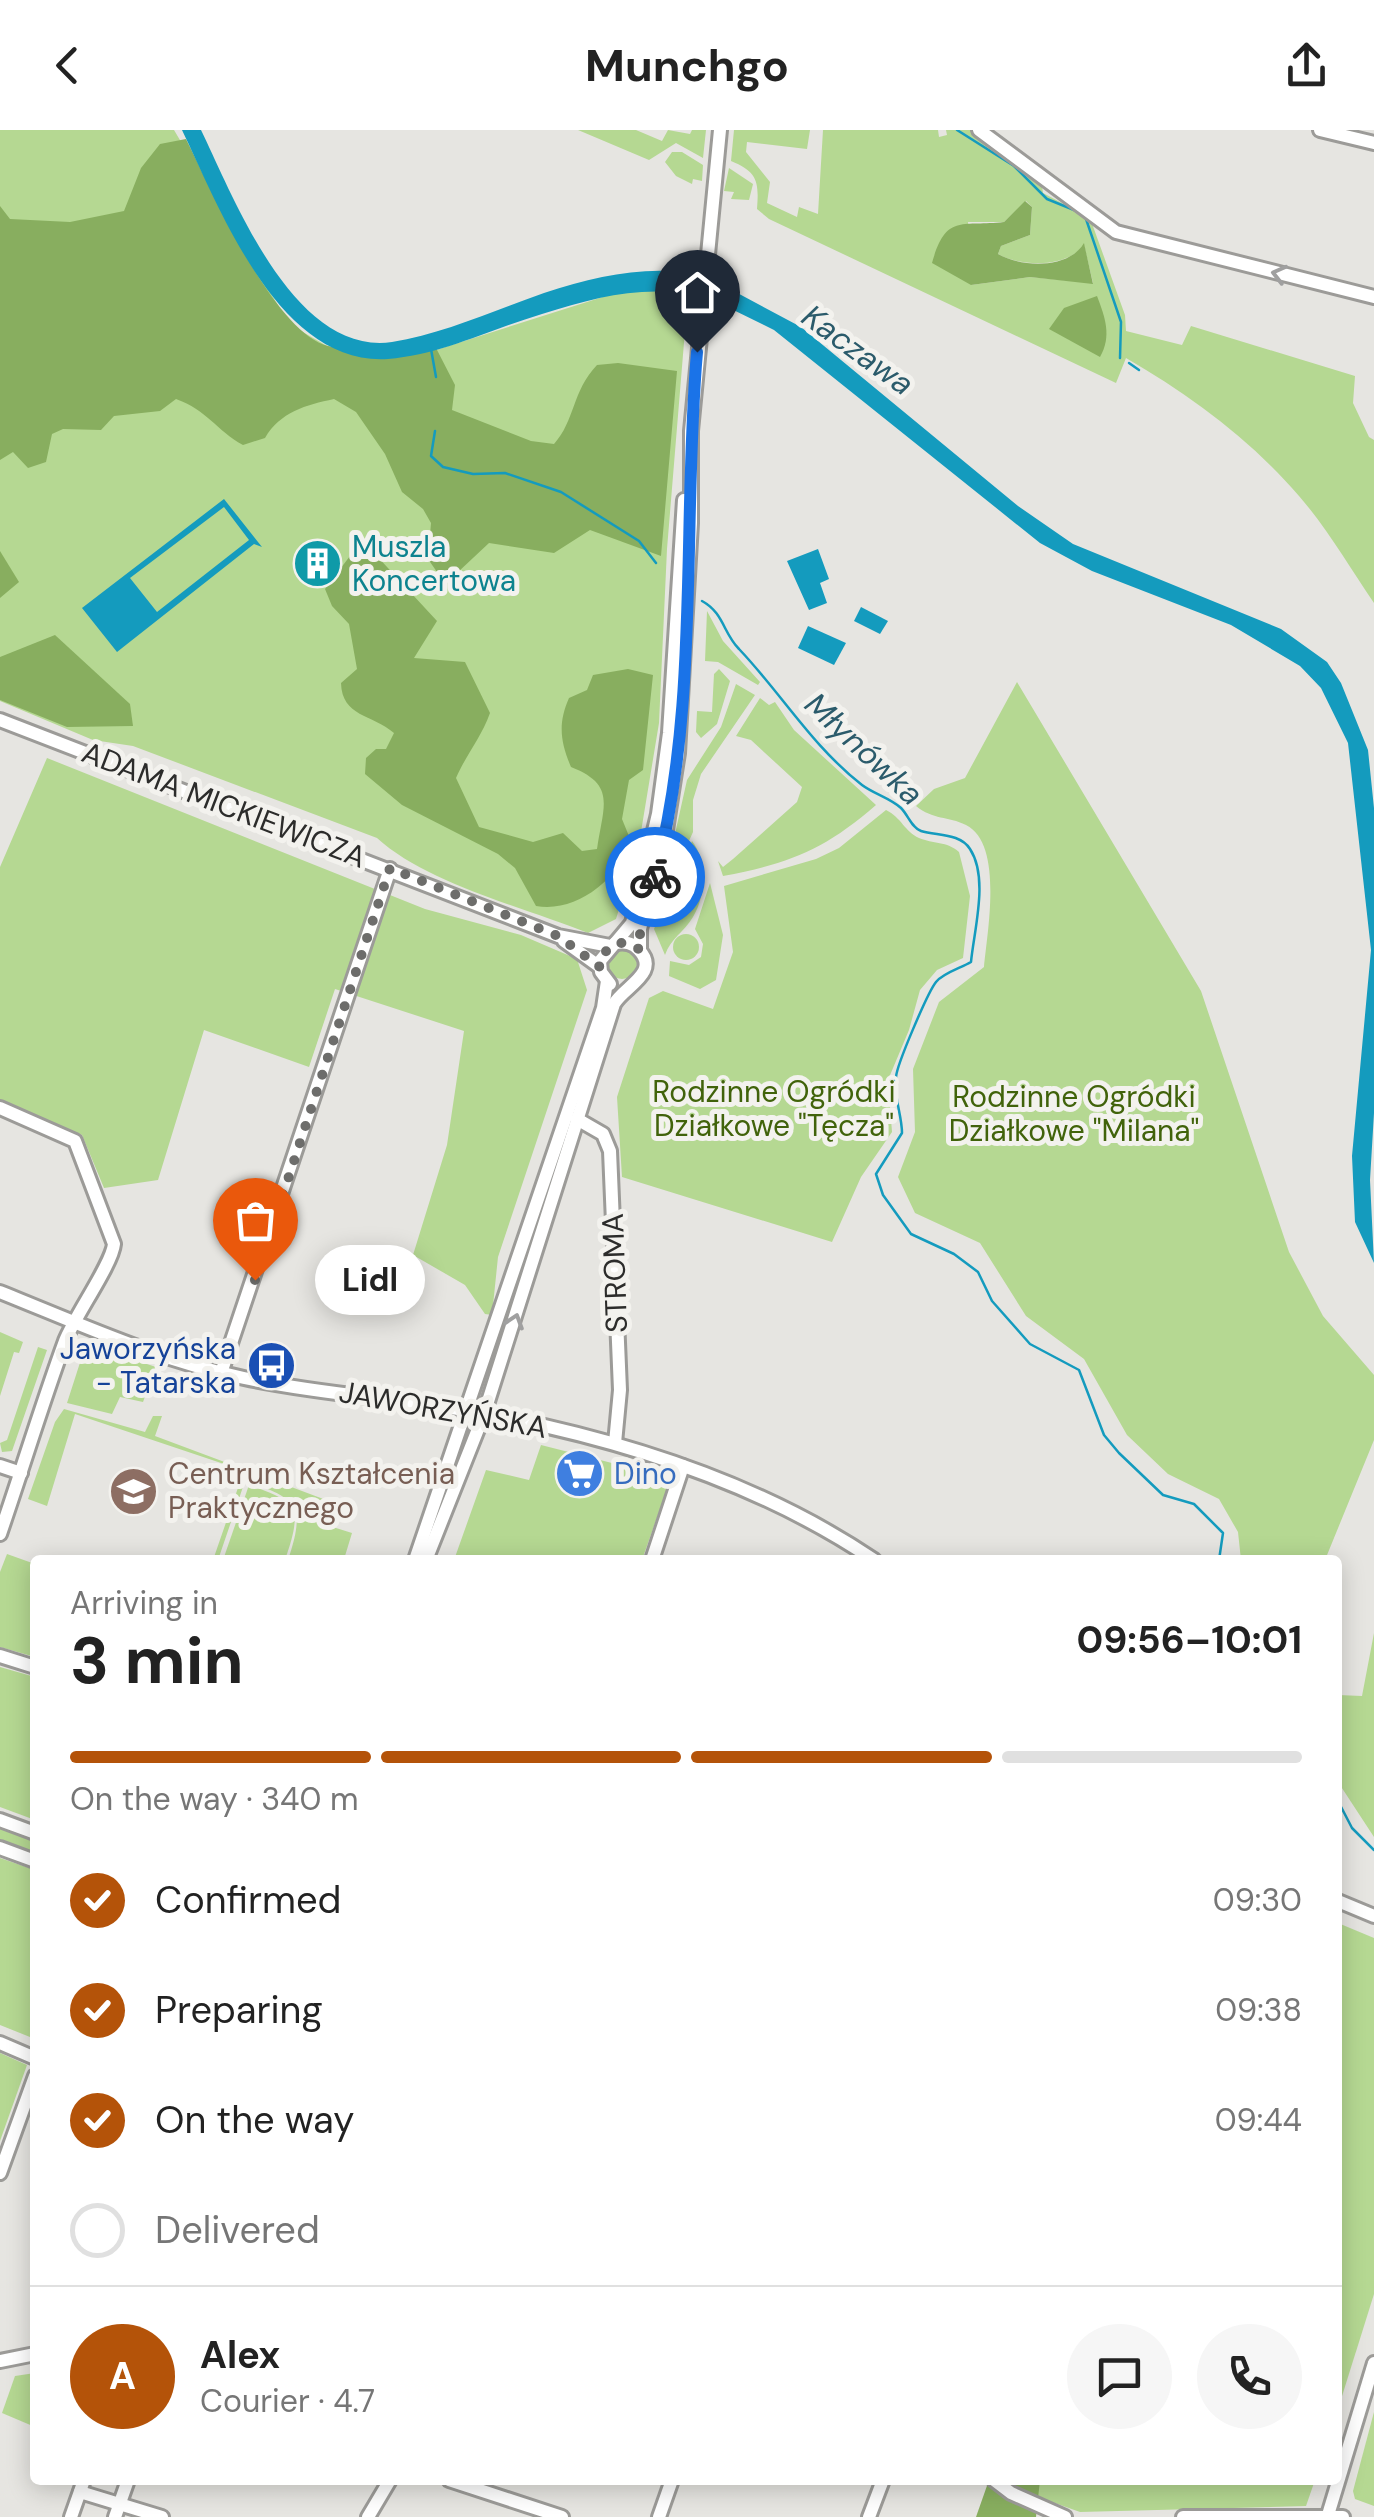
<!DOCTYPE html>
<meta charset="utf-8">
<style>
body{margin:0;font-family:"DM Sans",sans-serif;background:#f6f6f6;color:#222;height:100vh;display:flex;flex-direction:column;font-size:38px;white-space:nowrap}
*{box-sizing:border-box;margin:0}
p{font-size:32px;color:#767676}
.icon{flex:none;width:55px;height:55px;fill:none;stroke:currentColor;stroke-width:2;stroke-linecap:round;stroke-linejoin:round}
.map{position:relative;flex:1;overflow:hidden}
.sheet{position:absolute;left:30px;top:1425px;width:1312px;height:930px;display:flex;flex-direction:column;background:#fff;border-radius:10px;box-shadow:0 5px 25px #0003}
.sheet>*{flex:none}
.pin{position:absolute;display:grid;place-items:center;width:85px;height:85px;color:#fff;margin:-102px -42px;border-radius:50% 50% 50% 0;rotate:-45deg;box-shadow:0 0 10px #0007}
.pin .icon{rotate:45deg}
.courier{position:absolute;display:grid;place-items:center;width:100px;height:100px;margin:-50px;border:8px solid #1a73e8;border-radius:50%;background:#fff;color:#222;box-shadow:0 2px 12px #0007}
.bubble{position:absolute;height:70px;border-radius:35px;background:#fff;box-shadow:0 5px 25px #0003;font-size:32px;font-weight:700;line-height:70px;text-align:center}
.summary em{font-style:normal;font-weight:700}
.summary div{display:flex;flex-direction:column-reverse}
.summary{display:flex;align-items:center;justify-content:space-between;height:170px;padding:0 40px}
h1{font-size:65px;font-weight:700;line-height:75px}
.bar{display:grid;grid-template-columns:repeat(4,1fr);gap:15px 10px;align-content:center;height:120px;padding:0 40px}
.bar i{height:12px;border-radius:8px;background:#e0e0e0}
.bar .current{background:#b45309}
.bar p{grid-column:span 4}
.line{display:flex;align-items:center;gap:25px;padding:0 40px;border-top:2px solid #e0e0e0}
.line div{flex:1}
.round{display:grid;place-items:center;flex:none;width:105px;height:105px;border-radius:52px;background:#f6f6f6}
ol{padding:0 40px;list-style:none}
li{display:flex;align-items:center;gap:30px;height:110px}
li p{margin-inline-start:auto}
li .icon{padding:10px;border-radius:50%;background:#b45309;color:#fff;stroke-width:4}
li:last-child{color:#767676}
li i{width:55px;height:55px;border:5px solid #e0e0e0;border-radius:50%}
header{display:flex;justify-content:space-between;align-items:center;height:130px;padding:0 40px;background:#fff;font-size:45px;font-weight:700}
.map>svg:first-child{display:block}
.green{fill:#b5d892;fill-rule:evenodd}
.forest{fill:#88ae5f}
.water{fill:#149bbe;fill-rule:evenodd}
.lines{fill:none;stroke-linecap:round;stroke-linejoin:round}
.stream{stroke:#149bbe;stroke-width:2.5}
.minor-casing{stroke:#9c9b98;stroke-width:18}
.minor{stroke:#fff;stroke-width:12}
.oneway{stroke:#a0a0a0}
.done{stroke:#6d6d6b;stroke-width:10;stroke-dasharray:0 18}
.route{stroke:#1a73e8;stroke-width:12}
.labels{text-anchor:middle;stroke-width:10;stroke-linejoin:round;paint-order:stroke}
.culture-label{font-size:30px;fill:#0d838f;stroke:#f3f2ee;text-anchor:start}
.street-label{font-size:30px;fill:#2c2c2b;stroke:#f3f2ee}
.park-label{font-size:30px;fill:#41630b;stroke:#f3f2ee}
.transit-label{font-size:30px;fill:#164399;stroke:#f3f2ee;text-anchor:end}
.education-label{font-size:30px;fill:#785e54;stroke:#f3f2ee;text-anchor:start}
.shop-label{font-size:30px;fill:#366cbe;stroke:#f3f2ee;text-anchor:start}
.water-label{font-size:32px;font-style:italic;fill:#2b5b6b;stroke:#f3f2ee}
</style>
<header><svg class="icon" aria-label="back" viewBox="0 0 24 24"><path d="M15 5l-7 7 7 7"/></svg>Munchgo<svg class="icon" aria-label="share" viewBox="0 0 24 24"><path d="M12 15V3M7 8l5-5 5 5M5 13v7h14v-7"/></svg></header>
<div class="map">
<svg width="1374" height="2387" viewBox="0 0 1374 2387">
<rect width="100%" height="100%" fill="#e6e5e1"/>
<g class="green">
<path d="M0,0h174l115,194 38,22 63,13 49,-10 170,-54 46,-6 33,5 -21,255 -8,174 -20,121 -23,75 -28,14c-63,-25 -162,-50 -211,-95l-244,-92 -40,-6 -93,-39z"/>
<path d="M578,0h58l26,11 6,-11 22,4 2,-4h14l-3,28 -27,-15 -27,17z"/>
<path d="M734,0h76l-3,19 -60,-7 -1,10 24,30 -3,21 30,14 2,-10 19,7 5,-84h115l1,7 8,-2 -1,-5h29l66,49 2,14 47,25 35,97 1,16 56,14 9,-19 164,50 -2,27 16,34 5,3v163c-24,-35 -47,-75 -75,-107 -49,-57 -109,-101 -173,-138l-10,25 -347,-164 -12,-10c2,-27 1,-37 -26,-48zM1026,71l6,6 -2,28 -29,11 -3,8c23,13 69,14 86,-9l9,38 -63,-6 -59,8 -3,-63h36z"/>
<path d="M672,22h10l21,13 -1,16 -9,-2 -1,5 -16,-8 -11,-14z"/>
<path d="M729,38l24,16 -4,16 -18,-1 3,-7 -10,-1z"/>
<path d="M707,481l16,30 37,41 -2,3 -40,-23 -13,-1z"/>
<path d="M719,539l11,12 -13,43 -16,14 -5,-6 1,-21 15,1 2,-38z"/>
<path d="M1017,552l184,309 88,261 34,64 51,59v65l-49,120h-84l-3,-28 -19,-33 -51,-25 -41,-39 -43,-76 -58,-43 -46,-73 -65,-30 -17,-36 17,-45 -2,-63 26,-67 45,-35c3,-34 20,-123 -18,-142 -18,-9 -33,-5 -50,-19l18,-17 31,-11z"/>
<path d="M736,554l19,11 -54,79 -8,26v32l-35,78 29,-130 34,-53z"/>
<path d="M760,568l9,7 6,-3 19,28 82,75c-52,45 -85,58 -153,71l-5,-15 5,6 10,-8 64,-57 5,-15 -51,-47 -15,-4z"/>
<path d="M47,628l378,151 96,26 56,24 10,31 -89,267 -6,58 -7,-1 -20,-29 -52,-30 34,-110 17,-114 -129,-42 -26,78 -105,-37 -46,150 -54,8 -22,-53 -82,-34v-234z"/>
<path d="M886,680c15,7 19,22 33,28 14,6 28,3 40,14l11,44 -7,62 -26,12 -17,20 -11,40 -21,50 4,52 -31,45 -29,65 -210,-65 -5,-80 32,-99 14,-7 50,18 20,-57 -9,-66 92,-27 23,-11z"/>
<path d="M692,711c15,19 15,53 1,76 -9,15 -22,21 -28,38l-11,-26z"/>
<path d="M710,753l13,52 -7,45 -16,9 -31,-13 1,-15 19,4 12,-8 2,-13 -8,-15z"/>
<circle cx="686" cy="817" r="13"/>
<circle cx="622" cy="834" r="15"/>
<path d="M0,1202l23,10 -4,11 -5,-1 -14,44z"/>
<path d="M86,1214l70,23 -13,35 -23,-5 -8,17 -45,-11z"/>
<path d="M38,1217l9,3 -35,101 -10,1 -2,-9 7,-3z"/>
<path d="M64,1279l81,23 8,-16h9l-7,20 171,64 -6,23 32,10 -7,23 17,4h-74c18,-54 10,-62 -43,-79l-27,79h-5l27,-78 -16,-18 -149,-50 -28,92 -19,-7 27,-77z"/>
<path d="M541,1315l130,33 -29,82h-188l32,-90 43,10z"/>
<path d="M249,1355c51,17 53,25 36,75h-62z"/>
<path d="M7,1424l28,10v93l-35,-10v-75z"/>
<path d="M1374,1503v204l-36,-55v-87l24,1z"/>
<path d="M0,1537l35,10v143l-35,-13z"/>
<path d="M0,1696l35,13v18l-35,-13z"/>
<path d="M0,1728l35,12v169l-35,-14z"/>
<path d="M1338,1793l36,15v356l-36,115z"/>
<path d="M0,1923l27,12 -27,76z"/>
<path d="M35,2243v54l-33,-14 13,-37z"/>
<path d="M1374,2282v94l-19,-7 -2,-8z"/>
<path d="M1040,2350h275l-9,26 -226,6 -45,-16z"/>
</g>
<g class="forest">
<path d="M186,9c25,49 86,192 142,207 29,7 77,2 108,2l19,37 -3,25 79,31 23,3c21,-23 18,-53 43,-79l21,-2 59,8 -16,185 -71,-26 -36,23 -65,-10 -32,30 -20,-1 -9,-13 3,-36 -8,-14 -21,-17 -17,-38 -29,-42 -22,-13c-28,6 -54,13 -69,39l-22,7c-27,-15 -36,-35 -67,-46l-16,12 -46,5 -13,14 -38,-1 -11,5 -6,28 -18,6 -15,-16 -13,8v-254l10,13 60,3 54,-11 17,-43 19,-24z"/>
<path d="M1025,71l7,6 -2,28 -29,11 -3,8c24,14 71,15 86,-11l9,41 -63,-7 -59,8 -39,-22c14,-50 29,-36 72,-41z"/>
<path d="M1097,166c8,21 15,40 3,61l-51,-28 15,-21z"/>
<path d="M0,421l19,31 -19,16z"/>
<path d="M375,424l62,67 -23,37 51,4 25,51c-9,25 -23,40 -34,65l23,49 54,15 30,-9 19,18 15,-2c6,-43 20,-64 -26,-82 -11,-26 -13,-44 -2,-69l18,-8 6,-15 35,-6 25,6 -10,95 -14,10 -7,39 11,27c-19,34 -56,67 -97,60l-21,-38 -17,-14 -96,-49 -37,-31 1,-16 10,-9h10l8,-16c-22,-19 -52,-16 -53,-50l16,-14 -8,-45 -17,-18 -7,-17 25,-33z"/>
<path d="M55,505l75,69 3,22 -66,1 -67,-27v-43z"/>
<path d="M989,2350h51l-4,37h-60z"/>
</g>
<g class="water">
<path d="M182,0h19c34,70 93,226 191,212 51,-8 103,-32 152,-49 51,-16 95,-27 149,-20l-3,21c-53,-8 -97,4 -148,20 -51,15 -101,41 -154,45 -109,7 -167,-148 -206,-229z"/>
<path d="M715,151l86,46 217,179 55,38 208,85 46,33 14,21 27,67 6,58v305l-4,67 4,83 -19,-41 -3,-66 19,-206 -23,-207 -27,-55 -21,-22 -69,-41 -139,-54 -52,-28 -266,-213 -61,-30z"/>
<path d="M224,369l38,48 -8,-3 -137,108 -35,-44zM224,377l25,33 -92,72 -27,-34z"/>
<path d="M818,419l11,30 -9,4 7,20 -18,7 -22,-49z"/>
<path d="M861,477l27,14 -8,13 -26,-13z"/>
<path d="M808,496l38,17 -12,22 -36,-17z"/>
</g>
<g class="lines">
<g class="stream">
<path d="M957,0l57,36 33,33 32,13"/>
<path d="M1085,86l36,106 -1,36"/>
<path d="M431,219l5,28"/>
<path d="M1129,233l10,7"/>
<path d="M435,301l-4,25 12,11 30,7 32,-1 56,19 78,49 17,22"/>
<path d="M702,471c22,12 21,32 37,48 42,44 73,97 123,136 12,9 28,13 39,23 7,7 11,20 20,23 16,5 39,2 49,18 19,29 4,81 1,113 -10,6 -28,11 -35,20 -8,10 -39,82 -40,95 -3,18 6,38 6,56l-26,41 7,21 28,39 43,20 24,18 14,29 38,43 49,26 25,65 15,18 44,42 31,9 29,29 -4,27"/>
<path d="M1338,1671l14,27 22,22"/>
</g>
<defs>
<g id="minor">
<path d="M979,0l137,102 258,65"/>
<path d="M1320,0l54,13"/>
<path d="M0,590l558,216 52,10"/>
<path d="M564,811l36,26"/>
<path d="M640,820v-21l26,-99 12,-77 13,-230v-92l29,-301"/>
<path d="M610,854l-9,-12 -1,-11 32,-38 26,-109 11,-81 15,-233"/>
<path d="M0,978l75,33 39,103c-2,20 -38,70 -49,97 -23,63 -43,129 -65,193"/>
<path d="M577,989l26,15 7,17 10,239 -5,53"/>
<path d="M0,1162c80,32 158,68 244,86 74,16 151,20 226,33 141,25 284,68 404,149"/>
<path d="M221,1243l169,-504"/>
<path d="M0,1336l21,7"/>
<path d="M415,1430l188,-552 4,-27"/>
<path d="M426,1430l58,-146 130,-410c9,-17 47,-31 25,-54 -7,-8 -14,-8 -24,-7"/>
<path d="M652,1430l31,-94"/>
<path d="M0,1526l35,11"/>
<path d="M0,1690l35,13"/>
<path d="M0,1718l35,13"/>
<path d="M1338,1771l36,15"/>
<path d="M0,1913l35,15"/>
<path d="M0,2043l35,-97"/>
<path d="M0,2231l35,-7"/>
<path d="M449,2350l113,37"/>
<path d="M994,2350l17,13 54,24"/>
<path d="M80,2362l82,25"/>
<path d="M1328,2385l46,-152"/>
<path d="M71,2387l13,-37"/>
<path d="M115,2387l13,-37"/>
<path d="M368,2387l22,-37"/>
<path d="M659,2387l13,-37"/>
<path d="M869,2387l14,-37"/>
<path d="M1183,2387h160"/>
</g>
</defs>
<use href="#minor" class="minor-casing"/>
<use href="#minor" class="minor"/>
</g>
<defs><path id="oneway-chevron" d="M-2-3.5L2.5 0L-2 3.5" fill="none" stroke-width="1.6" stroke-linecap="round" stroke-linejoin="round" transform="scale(2.5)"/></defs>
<g class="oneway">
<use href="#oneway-chevron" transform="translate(1279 144) rotate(-166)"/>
<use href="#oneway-chevron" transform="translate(515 1191) rotate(-72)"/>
</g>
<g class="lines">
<path class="done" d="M255,1150l135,-412 168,68 42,31c3,-23 22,-31 40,-17v-22l15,-51"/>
<path class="route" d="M655,747c45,-171 27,-351 42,-525"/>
</g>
<defs>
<symbol id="building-disc" viewBox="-11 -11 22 22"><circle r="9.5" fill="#0f9aa8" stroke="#f3f2ee"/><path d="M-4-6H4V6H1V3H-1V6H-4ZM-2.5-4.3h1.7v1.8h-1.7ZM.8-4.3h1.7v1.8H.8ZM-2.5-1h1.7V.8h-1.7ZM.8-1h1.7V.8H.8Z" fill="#fff"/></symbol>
<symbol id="bus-disc" viewBox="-11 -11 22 22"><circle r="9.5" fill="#1a4fb4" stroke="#f3f2ee"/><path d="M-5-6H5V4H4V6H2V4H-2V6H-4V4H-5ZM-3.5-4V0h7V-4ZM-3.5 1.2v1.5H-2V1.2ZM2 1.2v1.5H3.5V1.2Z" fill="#fff"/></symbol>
<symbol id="supermarket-disc" viewBox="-11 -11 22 22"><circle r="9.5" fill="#3f7fe0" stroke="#f3f2ee"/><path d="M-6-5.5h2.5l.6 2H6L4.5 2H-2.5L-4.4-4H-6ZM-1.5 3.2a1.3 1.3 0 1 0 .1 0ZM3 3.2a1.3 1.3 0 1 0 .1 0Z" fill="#fff"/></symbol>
<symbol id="school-disc" viewBox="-11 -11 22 22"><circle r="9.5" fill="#8d6e63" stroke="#f3f2ee"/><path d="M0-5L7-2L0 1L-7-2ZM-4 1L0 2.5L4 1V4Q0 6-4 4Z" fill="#fff"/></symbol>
</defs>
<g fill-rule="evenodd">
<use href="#building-disc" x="290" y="406" width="55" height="55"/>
<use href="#bus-disc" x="244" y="1208" width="55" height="55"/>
<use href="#supermarket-disc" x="552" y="1316" width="55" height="55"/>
<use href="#school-disc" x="106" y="1334" width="55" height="55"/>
</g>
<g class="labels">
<g class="culture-label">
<text x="352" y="427">Muszla<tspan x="352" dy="34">Koncertowa</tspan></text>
</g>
<g class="street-label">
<text transform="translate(224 675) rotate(21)" y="10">ADAMA MICKIEWICZA</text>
<text transform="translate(615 1143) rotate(-92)" y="10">STROMA</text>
<text transform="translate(443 1280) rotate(10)" y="10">JAWORZYŃSKA</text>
</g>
<g class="park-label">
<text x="774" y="972">Rodzinne Ogródki<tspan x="774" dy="34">Działkowe "Tęcza"</tspan></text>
<text x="1074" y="977">Rodzinne Ogródki<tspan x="1074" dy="34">Działkowe "Milana"</tspan></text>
</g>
<g class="transit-label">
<text x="236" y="1229">Jaworzyńska<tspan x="236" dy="34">- Tatarska</tspan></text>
</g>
<g class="education-label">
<text x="168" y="1354">Centrum Kształcenia<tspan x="168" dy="34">Praktycznego</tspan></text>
</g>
<g class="shop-label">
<text x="614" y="1354">Dino</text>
</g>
<g class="water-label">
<text transform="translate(858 220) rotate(36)" y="11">Kaczawa</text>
<text transform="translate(864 619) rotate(43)" y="11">Młynówka</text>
</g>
</g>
</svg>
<div class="pin" style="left:255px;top:1150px;background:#ea580c"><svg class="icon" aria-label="bag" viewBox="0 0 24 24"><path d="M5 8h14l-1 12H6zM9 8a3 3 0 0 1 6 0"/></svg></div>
<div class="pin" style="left:697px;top:222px;background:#1f2937"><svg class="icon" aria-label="home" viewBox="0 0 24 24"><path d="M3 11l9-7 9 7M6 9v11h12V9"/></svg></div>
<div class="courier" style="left:655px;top:747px"><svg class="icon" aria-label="bike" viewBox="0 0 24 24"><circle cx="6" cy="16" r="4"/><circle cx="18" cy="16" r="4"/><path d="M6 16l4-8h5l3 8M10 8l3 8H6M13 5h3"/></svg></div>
<div class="bubble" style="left:315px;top:1115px;width:110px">Lidl</div>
<section class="sheet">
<div class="summary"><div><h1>3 min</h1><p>Arriving in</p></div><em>09:56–10:01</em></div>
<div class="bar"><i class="current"></i><i class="current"></i><i class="current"></i><i></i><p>On the way · 340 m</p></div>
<ol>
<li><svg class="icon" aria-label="check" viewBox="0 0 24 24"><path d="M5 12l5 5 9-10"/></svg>Confirmed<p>09:30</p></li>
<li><svg class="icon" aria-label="check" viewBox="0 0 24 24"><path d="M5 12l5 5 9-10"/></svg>Preparing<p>09:38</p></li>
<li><svg class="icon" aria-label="check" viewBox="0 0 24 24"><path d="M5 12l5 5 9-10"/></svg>On the way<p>09:44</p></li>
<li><i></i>Delivered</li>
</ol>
<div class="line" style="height:180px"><b class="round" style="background:#b45309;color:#fff">A</b><div><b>Alex</b><p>Courier · 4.7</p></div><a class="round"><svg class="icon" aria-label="chat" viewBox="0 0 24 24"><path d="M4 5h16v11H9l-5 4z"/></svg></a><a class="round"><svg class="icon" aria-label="phone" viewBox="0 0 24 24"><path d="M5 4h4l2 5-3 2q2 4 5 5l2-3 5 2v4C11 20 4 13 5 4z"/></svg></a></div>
</section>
</div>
